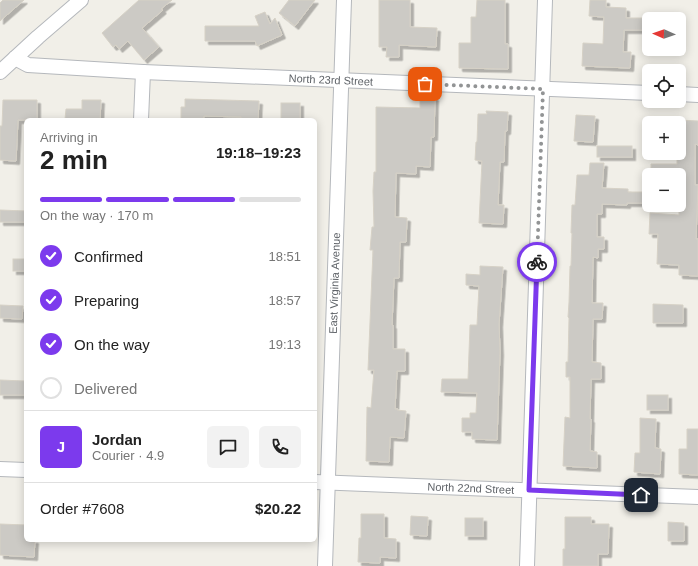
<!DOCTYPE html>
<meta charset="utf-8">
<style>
body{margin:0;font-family:Arial,sans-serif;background:#f2f2f2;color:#222;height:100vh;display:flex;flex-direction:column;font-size:15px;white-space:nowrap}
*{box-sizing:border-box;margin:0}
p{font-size:13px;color:#767676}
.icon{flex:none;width:22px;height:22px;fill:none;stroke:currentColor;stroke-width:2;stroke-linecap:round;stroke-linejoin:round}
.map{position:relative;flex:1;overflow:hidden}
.side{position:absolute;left:24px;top:118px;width:293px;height:424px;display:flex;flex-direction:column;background:#fff;border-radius:6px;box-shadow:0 2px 10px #0003}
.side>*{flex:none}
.needle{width:26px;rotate:272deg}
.controls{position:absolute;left:642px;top:12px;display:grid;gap:8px}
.controls a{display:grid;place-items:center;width:44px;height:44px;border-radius:6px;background:#fff;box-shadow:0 2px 10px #0003;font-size:20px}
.pin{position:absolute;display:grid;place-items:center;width:34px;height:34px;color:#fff;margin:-17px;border-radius:8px;box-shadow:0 2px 6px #0006}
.courier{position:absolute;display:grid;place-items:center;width:40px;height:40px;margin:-20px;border:3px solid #7c3aed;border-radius:50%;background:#fff;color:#222;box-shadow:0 1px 5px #0007}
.head em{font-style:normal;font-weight:700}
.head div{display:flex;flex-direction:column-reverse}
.head{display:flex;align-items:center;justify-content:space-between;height:68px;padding:0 16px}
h1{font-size:26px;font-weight:700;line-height:30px}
.bar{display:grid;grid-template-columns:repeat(4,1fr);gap:6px 4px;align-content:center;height:48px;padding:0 16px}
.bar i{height:5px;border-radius:3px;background:#e0e0e0}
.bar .current{background:#7c3aed}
.bar p{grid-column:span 4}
.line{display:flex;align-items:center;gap:10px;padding:0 16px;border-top:1px solid #e0e0e0}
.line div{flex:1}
.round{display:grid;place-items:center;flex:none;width:42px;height:42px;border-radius:6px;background:#f2f2f2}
ol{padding:0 16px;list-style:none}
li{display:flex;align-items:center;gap:12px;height:44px}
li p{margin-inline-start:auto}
li .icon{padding:4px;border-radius:50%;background:#7c3aed;color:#fff;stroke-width:4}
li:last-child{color:#767676}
li i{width:22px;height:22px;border:2px solid #e0e0e0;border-radius:50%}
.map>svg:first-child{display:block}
.building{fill:#cccac5;stroke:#d6d1c6;filter:url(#shadow)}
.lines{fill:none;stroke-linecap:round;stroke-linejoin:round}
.minor-casing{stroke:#b5b8bc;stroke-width:16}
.minor{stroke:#fff;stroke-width:14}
.done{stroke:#929495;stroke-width:4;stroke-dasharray:0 7.2}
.route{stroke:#7c3aed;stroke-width:5}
.labels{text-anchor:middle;stroke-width:4;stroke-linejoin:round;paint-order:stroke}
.street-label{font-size:11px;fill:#5f6368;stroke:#fff}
</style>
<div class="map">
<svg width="698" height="566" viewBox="0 0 698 566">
<defs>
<filter id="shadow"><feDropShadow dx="3.5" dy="3.5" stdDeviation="0" flood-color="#0004"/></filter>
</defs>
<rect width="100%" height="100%" fill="#f1efe8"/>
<g class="building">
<path d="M3,0h21l-24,21v-18z"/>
<path d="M139,0h33l-11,9 2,1 -21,18 17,19 -15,13 -16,-19 -9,8 -3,-4 -3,2 -11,-14z"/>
<path d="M289,0h26l-20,26 -16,-13z"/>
<path d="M379,0h31v27l27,1 -1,19 -37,-2v12h-13l1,-10h-8z"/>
<path d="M477,0h28v44h3v25l-49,-1v-25h12v-26h5z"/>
<path d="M590,0h16v7l20,1v10h23v12h-25l-1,22h8l-1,16 -48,-2 1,-23 20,1 1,-27 -15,-1z"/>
<path d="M265,12l5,12 5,-6 7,17 -25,11 -2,-5h-50v-15h54l-4,-10z"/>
<path d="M420,96l15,1 -1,40h-3l-1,30 -14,-1v8l-20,-1 -1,44 12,1 -1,24h-6l-1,36h-5l-2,47h1v24h12v22h-8l-2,38h3l-1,1 9,1 -2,27 -14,-1 -1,25 -23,-1 1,-54 4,1 3,-38h-6l5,-120h-3l2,-23h2l-1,-36 1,-19h2v-65l44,1z"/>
<path d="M185,99l74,2 -1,19h-17v-3l-37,-1 -1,4h-22v-13h4z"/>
<path d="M3,100h34v20h-19l-2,41 -16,-1v-34h2z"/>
<path d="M82,100h19l-1,20 -35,-1 1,-10h16z"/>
<rect x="281" y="103" width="19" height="17"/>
<path d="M486,111l22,1 -1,19h-2l-1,31h-4l-2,43h6l-1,19 -24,-1 3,-62 -7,-1 1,-18h1l1,-28h9z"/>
<path d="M576,115l19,1 -2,26 -19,-1z"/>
<path d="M679,120l19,1v24l-3,-1v41h3l-2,54h2v37l-19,-1v-10l-22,-1 1,-30h-9l1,-21 29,2v-41h-28v-10h26v-8h2z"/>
<rect x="597" y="146" width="35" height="11"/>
<path d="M590,163h14l-2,25 26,1v3h21v11h-22v2l-25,-1v10h-5v23h7v12h-6v9l-5,-1 -1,46h11l-1,16h-9l-1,43 9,1v16h-10l-1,40h1l-1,32 7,1v16l-34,-2 2,-49 5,1v-41h-4v-15h2l1,-44 -1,-1 1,-15 1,-36h1l1,-33h-1l1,-28h3l2,-30h12z"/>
<path d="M0,210l26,1v11h-26z"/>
<rect x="13" y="259" width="13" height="12"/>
<path d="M480,266l23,1 -4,57 1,28 -3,88 -25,-1v-7h-10v-14h8v-5h6l1,-20 -36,-1 1,-13h26l2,-54h7l2,-39 -13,-1v-11l14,1z"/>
<path d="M653,304l30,1v18h-30z"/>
<path d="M0,305l23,1 -1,13 -22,-1z"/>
<path d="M0,380l25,1v14h-25z"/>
<rect x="647" y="395" width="21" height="15"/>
<path d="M640,418l16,1 -1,29 6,1 -1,25 -26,-2 1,-19h5z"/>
<path d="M687,429h11v46l-19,-1v-25h8z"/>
<path d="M361,514h23v24l12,1v19l-16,-1v6l-22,-1 1,-24h2z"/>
<path d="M411,516l17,1 -1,19 -17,-1z"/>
<path d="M565,517h26v7h18l-1,30h-10v12h-35v-17h2z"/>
<rect x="465" y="518" width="18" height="18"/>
<path d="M668,522l16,1v18h-16z"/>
<path d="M0,524l26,1v15h9l-1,17 -34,-2z"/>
</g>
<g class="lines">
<defs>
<g id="minor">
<path id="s1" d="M15,58l13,7 115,7 506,21"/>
<path d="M0,72l38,-35 43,-37"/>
<path d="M679,94l19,1"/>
<path d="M141,120l2,-48"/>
<path d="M0,469l26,1"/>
<path id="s2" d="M315,482l383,15"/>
<path id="s3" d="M325,566l19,-566"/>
<path d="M527,566l18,-566"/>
</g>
</defs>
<use href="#minor" class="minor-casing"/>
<use href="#minor" class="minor"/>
</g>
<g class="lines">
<path class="done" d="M425,84l118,5 -6,173"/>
<path class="route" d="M537,262l-8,228 112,5"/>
</g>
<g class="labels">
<g class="street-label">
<text dy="4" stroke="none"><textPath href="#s1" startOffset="318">North 23rd Street</textPath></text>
<text dy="4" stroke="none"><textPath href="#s3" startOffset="283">East Virginia Avenue</textPath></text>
<text dy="4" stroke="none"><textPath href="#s2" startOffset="156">North 22nd Street</textPath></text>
</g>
</g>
</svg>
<div class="controls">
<a><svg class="needle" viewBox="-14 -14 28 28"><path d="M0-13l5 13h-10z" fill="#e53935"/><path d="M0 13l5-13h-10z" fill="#767676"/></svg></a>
<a><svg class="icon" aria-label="locate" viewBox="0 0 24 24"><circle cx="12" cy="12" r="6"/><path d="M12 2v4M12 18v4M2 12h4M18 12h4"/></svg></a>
<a>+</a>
<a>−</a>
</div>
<div class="pin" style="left:425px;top:84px;background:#ea580c"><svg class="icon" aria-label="bag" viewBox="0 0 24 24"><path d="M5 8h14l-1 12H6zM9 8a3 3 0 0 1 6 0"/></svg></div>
<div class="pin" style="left:641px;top:495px;background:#1f2937"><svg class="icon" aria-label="home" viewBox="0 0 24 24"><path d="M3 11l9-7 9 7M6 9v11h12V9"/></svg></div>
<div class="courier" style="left:537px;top:262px"><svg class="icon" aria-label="bike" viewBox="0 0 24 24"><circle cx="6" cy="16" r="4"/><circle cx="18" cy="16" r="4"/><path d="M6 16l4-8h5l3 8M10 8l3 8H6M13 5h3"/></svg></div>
<section class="side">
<div class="head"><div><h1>2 min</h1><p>Arriving in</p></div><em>19:18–19:23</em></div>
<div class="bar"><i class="current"></i><i class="current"></i><i class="current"></i><i></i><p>On the way · 170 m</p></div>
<ol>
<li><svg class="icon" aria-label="check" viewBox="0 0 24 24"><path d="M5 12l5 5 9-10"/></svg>Confirmed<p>18:51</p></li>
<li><svg class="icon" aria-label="check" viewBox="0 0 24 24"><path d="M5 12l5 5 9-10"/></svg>Preparing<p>18:57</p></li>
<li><svg class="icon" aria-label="check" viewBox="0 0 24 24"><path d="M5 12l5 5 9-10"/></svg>On the way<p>19:13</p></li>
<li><i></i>Delivered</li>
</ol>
<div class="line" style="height:72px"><b class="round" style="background:#7c3aed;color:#fff">J</b><div><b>Jordan</b><p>Courier · 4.9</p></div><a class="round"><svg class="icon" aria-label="chat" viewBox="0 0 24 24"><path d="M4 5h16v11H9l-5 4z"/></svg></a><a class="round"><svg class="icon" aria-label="phone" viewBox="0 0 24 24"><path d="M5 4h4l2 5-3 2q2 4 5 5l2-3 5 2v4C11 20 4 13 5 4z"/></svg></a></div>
<div class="line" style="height:52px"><div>Order #7608</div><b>$20.22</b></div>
</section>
</div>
